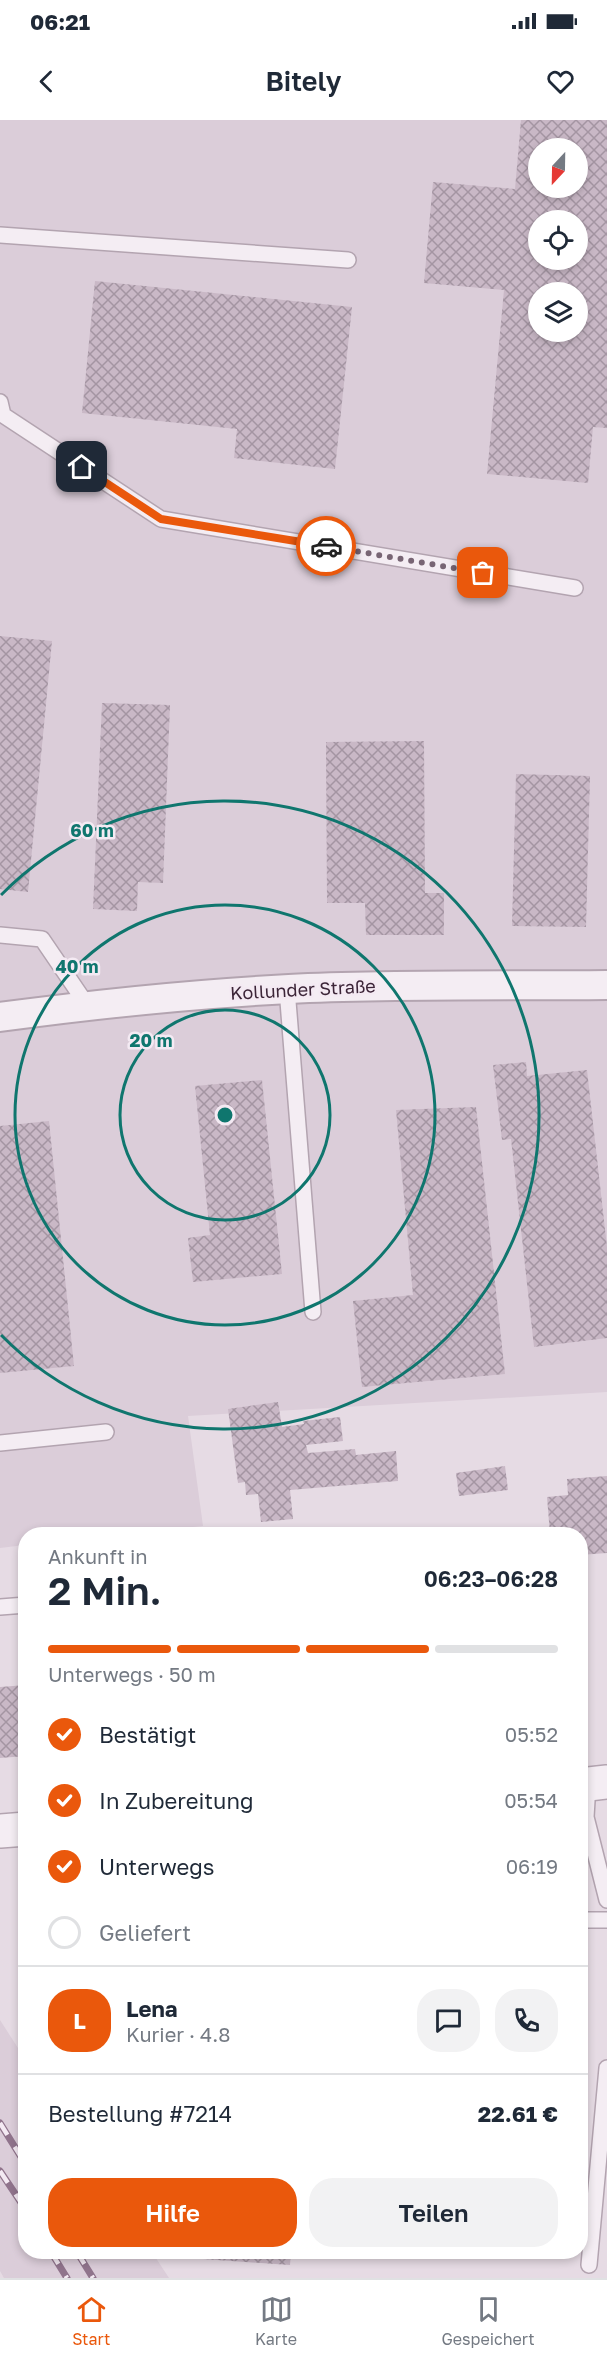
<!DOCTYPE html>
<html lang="de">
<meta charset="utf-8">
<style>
body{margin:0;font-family:"Golos Text",sans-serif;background:#f2f2f3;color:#1f2937;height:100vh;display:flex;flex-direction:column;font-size:22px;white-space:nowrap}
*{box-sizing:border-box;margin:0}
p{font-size:20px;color:#747a83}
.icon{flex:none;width:33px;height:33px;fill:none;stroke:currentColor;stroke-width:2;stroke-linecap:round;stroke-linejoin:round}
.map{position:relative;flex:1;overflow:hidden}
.sheet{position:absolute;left:18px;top:1407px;width:570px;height:732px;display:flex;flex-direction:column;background:#fff;border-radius:24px;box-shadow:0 3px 9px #0003}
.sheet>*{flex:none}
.needle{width:39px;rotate:202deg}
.buttons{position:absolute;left:528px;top:18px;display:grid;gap:12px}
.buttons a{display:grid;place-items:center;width:60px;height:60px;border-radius:50%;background:#fff;box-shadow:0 3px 9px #0003;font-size:30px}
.pin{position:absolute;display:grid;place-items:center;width:51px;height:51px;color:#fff;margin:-26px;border-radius:12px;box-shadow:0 3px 9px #0006}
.courier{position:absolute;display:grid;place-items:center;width:60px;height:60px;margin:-30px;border:4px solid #ea580c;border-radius:50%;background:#fff;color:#222;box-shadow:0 2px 8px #0007}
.headline em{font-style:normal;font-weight:600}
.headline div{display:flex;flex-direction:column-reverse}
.headline{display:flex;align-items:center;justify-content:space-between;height:102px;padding:0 30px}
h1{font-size:39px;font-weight:600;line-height:45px}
.bar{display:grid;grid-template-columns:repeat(4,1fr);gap:9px 6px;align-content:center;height:72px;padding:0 30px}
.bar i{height:8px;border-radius:4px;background:#e0e1e3}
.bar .current{background:#ea580c}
.bar p{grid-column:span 4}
.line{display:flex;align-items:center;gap:15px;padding:0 30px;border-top:2px solid #e0e1e3}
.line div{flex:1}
.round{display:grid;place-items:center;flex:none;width:63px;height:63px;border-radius:24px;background:#f2f2f3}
ol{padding:0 30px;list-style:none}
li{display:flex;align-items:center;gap:18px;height:66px}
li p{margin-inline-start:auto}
li .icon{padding:6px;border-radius:50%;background:#ea580c;color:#fff;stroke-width:4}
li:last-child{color:#747a83}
li i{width:33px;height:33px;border:3px solid #e0e1e3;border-radius:50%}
.cta{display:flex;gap:12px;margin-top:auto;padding:12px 30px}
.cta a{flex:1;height:69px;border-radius:24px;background:#ea580c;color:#fff;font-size:24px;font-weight:600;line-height:69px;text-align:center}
.cta a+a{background:#f2f2f3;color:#1f2937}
.status{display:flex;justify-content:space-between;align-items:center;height:42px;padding:0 30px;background:#fff;direction:ltr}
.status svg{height:16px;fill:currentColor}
header{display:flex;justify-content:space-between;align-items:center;height:78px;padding:0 30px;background:#fff;font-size:27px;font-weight:600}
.menu{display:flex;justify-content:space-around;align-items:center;height:84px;border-top:2px solid #e0e1e3;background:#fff;font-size:16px;color:#747a83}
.menu a{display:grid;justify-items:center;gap:3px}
.menu .current{color:#ea580c}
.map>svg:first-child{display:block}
.built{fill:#dbcdd9;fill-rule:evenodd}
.building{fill:url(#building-cross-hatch);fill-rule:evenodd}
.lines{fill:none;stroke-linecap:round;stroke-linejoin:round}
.service-casing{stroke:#b3a4b0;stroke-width:18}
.minor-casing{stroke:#b3a4b0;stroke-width:32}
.tertiary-casing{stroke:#b3a4b0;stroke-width:36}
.service{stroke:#f4edf3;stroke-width:15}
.minor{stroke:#f4edf3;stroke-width:28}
.tertiary{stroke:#f4edf3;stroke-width:33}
.rail-casing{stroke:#90748c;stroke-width:7}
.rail{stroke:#f4eaf3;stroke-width:4.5;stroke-dasharray:14;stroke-linecap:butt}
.done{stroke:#786574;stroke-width:6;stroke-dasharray:0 10.8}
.route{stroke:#ea580c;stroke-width:8}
.ring{fill:none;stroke:#0f766e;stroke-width:3}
.labels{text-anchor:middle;stroke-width:5;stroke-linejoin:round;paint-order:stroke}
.street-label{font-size:18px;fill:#3c2538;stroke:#f4eaf3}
.centre{fill:#0f766e;stroke:#f4eaf3;stroke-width:3}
.ring-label{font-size:18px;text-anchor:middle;font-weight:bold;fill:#0f766e;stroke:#f4eaf3;stroke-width:5;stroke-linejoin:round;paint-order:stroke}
</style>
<div class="status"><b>06:21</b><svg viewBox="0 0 49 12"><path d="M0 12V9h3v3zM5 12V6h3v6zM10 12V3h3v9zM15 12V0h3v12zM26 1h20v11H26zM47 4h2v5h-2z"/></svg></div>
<header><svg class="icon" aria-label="back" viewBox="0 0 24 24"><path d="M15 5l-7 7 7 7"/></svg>Bitely<svg class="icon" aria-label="heart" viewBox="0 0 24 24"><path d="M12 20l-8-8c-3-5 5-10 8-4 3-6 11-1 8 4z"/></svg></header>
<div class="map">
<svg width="607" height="2158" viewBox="0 0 607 2158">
<defs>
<pattern id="building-cross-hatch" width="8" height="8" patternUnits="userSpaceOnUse" patternTransform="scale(1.5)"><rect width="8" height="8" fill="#c9b8c6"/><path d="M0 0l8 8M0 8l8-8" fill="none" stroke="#a495a2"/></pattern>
</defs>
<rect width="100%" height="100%" fill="#e6dbe4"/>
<g class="built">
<path d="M0,0h607v1272l-419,24 15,110 -78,8h-99l-1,11 -25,3zM538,28h40v40h-40zM538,100h40v40h-40zM538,172h40v40h-40z"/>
<path d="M0,1900l25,39 1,193h126l17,26h-165l-4,-7z"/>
</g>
<g class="building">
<path d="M521,0h86v308l-14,-1 -5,56 -101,-9 17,-184 -80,-7 9,-101 82,7zM538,28h40v40h-40zM538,100h40v40h-40zM538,172h40v40h-40z"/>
<path d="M95,161l257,26 -17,162 -101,-11 3,-29 -155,-16z"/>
<path d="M0,516l52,5 -24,251 -28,-3z"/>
<path d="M102,583l68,2 -7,178 -25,-1 -1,29 -44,-2z"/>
<path d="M424,621l1,152h19v42h-78l-1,-32h-38l-1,-161z"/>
<path d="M516,654l74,2 -4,151 -74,-1z"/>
<path d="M526,942l1,14 60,-6 20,177v91l-73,9 -23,-208 -9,1 -9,-75z"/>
<path d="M262,960l20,194 -89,8 -5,-44 22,-3 -15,-149z"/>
<path d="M476,987l29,267 -143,13 -9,-86 60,-6 -17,-185z"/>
<path d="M49,1001l25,245 -74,7v-247z"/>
<path d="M278,1282l4,25 22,-3 -1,-3 37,-4 3,24 -37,4 2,8 47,-4 1,6 40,-4 2,30 -108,9 3,29 -32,3 -3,-28 -12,1 -1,-13 -7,1 -10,-74z"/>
<path d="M505,1346l3,24 -49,6 -3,-23z"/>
<path d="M607,1356v77l-27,2v-21h-30l-3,-37 21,-2 -1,-16z"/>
<path d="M26,1565v71l-26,2v-71z"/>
<path d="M204,2132h87l-1,13 -87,-6z"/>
</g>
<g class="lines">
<defs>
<g id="service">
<path d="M0,115l348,25"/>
<path d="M0,282l3,13 158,104 414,69"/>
<path d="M0,815l42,4 45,66"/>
<path d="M287,869l26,323"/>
<path d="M0,1323l106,-11"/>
<path d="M0,1487l26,-2"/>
<path d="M588,1664l-2,33 21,83"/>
<path d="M580,1800h27"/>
<path d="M589,2145l18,-197"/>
</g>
<path id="minor" d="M0,897c96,-13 193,-23 289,-28 106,-5 212,-3 318,-4"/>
<g id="tertiary">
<path d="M580,1665l27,-3"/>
<path d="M0,1711l26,-2"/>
</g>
</defs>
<use href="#service" class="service-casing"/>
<use href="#minor" class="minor-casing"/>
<use href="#tertiary" class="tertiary-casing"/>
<use href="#service" class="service"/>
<use href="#minor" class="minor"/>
<use href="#tertiary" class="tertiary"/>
<defs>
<g id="rail">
<path d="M0,2003l26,42"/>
<path d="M0,2051l26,39"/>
<path d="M51,2132l16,26"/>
<path d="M77,2132l16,26"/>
</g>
</defs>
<use href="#rail" class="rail-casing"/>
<use href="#rail" class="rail"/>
</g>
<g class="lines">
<path class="done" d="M326,426l157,27"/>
<path class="route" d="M82,347l79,52 165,27"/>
</g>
<g class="ring">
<circle cx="225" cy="995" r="105"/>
<circle cx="225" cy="995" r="210"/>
<path d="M1 775A314 314 0 1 1 1 1215"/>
</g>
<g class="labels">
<g class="street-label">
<text transform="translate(303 870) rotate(-3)" y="6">Kollunder Straße</text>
</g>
</g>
<circle cx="225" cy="995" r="9" class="centre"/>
<g class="ring-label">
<text x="92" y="717">60 m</text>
<text x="77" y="853">40 m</text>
<text x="151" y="927">20 m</text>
</g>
</svg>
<div class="buttons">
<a><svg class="needle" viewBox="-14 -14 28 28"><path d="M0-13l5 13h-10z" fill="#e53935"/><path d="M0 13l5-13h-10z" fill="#747a83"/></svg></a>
<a><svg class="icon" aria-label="locate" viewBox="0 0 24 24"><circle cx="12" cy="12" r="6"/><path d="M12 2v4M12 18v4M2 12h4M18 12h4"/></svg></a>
<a><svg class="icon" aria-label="layers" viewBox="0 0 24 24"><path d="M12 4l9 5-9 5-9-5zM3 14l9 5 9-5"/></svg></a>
</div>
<div class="pin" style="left:483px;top:453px;background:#ea580c"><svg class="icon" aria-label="bag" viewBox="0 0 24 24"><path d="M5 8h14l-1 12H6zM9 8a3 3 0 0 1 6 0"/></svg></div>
<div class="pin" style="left:82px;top:347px;background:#1f2937"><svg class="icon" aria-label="home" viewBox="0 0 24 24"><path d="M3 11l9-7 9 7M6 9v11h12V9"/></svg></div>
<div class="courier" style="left:326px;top:426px"><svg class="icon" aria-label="car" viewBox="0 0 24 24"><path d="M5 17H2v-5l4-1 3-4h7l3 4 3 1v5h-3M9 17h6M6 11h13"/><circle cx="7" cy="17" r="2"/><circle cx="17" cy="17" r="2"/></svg></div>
<section class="sheet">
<div class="headline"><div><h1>2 Min.</h1><p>Ankunft in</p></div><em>06:23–06:28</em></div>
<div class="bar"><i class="current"></i><i class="current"></i><i class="current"></i><i></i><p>Unterwegs · 50 m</p></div>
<ol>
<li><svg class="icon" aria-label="check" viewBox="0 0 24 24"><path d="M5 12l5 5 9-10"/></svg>Bestätigt<p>05:52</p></li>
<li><svg class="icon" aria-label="check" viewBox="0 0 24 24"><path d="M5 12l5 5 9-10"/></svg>In Zubereitung<p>05:54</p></li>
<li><svg class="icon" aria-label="check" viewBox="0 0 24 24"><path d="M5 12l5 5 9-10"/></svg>Unterwegs<p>06:19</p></li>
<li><i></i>Geliefert</li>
</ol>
<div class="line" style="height:108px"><b class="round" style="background:#ea580c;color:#fff">L</b><div><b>Lena</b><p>Kurier · 4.8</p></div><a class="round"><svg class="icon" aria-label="chat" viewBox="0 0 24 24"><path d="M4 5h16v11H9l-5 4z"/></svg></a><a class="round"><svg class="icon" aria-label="phone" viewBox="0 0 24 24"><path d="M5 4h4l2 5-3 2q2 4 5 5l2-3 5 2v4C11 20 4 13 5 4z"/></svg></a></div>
<div class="line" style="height:78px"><div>Bestellung #7214</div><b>22.61 €</b></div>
<div class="cta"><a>Hilfe</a><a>Teilen</a></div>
</section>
</div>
<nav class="menu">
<a class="current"><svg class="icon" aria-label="home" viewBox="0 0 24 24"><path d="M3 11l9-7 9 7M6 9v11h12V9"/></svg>Start</a>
<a><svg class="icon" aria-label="map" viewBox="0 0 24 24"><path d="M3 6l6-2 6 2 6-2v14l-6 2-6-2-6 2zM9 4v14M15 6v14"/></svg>Karte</a>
<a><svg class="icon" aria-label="saved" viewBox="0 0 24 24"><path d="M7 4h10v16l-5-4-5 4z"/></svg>Gespeichert</a>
</nav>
